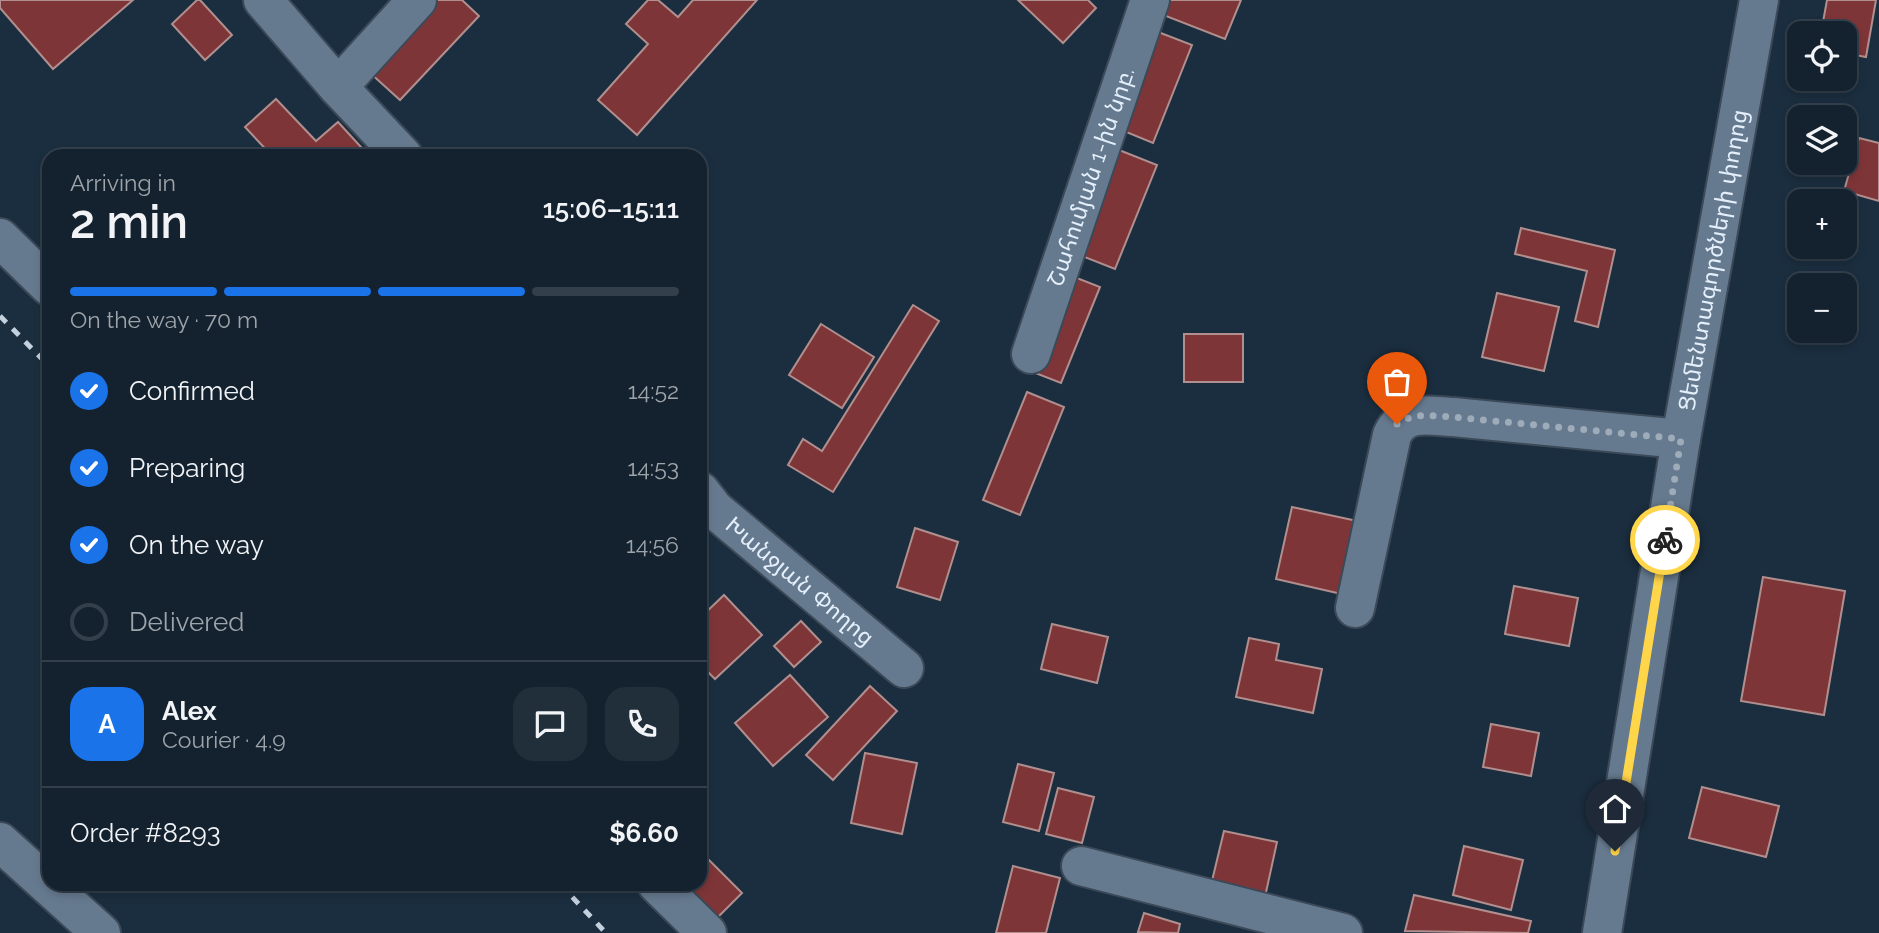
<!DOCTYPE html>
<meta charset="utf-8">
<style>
body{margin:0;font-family:Raleway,"Noto Sans Armenian",sans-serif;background:#212f3b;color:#f1f3f6;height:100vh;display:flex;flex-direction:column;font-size:26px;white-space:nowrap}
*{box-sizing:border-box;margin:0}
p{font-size:23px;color:#9da4aa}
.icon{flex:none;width:38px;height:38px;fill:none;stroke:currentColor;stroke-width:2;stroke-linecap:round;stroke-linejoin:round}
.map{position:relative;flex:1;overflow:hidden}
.panel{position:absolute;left:42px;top:149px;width:665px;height:742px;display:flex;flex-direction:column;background:#14222f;border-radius:21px;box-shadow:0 4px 10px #0003,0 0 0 2px #333f4b}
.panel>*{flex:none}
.tools{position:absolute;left:1787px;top:21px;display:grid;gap:14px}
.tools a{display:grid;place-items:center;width:70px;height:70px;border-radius:14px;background:#14222f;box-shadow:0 4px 10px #0003,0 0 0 2px #333f4b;font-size:35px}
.pin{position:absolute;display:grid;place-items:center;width:60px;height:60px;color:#fff;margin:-72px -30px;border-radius:50% 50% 50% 0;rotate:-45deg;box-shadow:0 0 7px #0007}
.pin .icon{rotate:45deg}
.courier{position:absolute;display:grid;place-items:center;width:70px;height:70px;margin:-35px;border:5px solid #ffd54a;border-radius:50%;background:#fff;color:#222;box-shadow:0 2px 9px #0007}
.head em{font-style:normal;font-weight:600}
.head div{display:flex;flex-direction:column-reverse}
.head{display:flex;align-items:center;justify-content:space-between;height:119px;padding:0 28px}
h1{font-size:46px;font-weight:600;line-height:52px}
.bar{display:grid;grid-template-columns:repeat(4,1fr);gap:10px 7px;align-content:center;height:84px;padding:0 28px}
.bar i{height:9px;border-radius:5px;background:#333f4b}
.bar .on{background:#1a73e8}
.bar p{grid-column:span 4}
.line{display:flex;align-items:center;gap:18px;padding:0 28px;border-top:2px solid #333f4b}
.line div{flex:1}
.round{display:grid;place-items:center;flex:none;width:74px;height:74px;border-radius:21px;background:#212f3b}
ol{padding:0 28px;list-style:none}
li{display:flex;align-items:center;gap:21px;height:77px}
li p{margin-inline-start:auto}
li .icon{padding:7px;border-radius:50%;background:#1a73e8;color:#fff;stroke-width:4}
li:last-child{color:#9da4aa}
li i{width:38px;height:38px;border:4px solid #333f4b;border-radius:50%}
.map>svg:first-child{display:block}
.building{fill:#7e3538;stroke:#b08f8e;stroke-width:2}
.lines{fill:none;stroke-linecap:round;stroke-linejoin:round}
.minor-casing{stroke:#3b4958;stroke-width:42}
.minor{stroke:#667a8f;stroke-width:38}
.rail{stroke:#c3d0dd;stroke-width:5;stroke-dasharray:9 9;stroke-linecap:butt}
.done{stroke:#9eabb9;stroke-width:7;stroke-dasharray:0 12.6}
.route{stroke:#ffd54a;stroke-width:9}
.labels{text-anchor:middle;stroke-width:5;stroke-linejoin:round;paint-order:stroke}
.street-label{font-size:23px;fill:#e4effb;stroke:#0d151d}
</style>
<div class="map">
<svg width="1879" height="933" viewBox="0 0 1879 933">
<rect width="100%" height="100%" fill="#1b2e3f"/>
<g class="building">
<path d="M0,0h133l-80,69 -53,-61z"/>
<path d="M197,0h3l32,35 -27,25 -33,-36z"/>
<path d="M437,0h25l17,16 -79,84 -31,-28z"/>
<path d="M648,0h10l20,17 15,-17h64l-120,135 -39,-35 50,-56 -22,-20z"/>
<path d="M1018,0h70l8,8 -33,35z"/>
<path d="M1157,0h84l-16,39 -72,-28z"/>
<path d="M1827,0h49l-10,57 -22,-4v-20h-23z"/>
<path d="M1153,30l39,15 -39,98 -39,-16z"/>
<path d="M276,99l40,42 22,-19 23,25 -9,9h-80l-27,-29z"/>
<path d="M1859,138l20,5v58l-35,-10z"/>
<path d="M1114,148l43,17 -42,104 -43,-17z"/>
<path d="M1521,228l94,22 -17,77 -23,-6 12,-50 -72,-17z"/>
<path d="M1064,273l36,14 -39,96 -36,-14z"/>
<path d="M1497,293l62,14 -15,64 -62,-14z"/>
<path d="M913,305l26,16 -106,171 -45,-27 15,-26 19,12z"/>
<path d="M821,324l53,33 -32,51 -53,-33z"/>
<rect x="1184" y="334" width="59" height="48"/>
<path d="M1027,392l37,15 -44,108 -37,-15z"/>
<path d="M1292,507l70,15 -16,73 -70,-16z"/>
<path d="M915,528l43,14 -18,58 -43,-13z"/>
<path d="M1763,577l82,14 -21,124 -83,-14z"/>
<path d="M1514,586l64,12 -9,48 -64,-12z"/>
<path d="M724,595l38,40 -47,44 -15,-15v-46z"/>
<path d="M801,621l20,21 -27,25 -20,-21z"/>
<path d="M1052,624l56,13 -11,46 -56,-14z"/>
<path d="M1249,638l30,6 -3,16 46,9 -9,44 -77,-16z"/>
<path d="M790,675l38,42 -55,49 -38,-43z"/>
<path d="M870,686l27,25 -64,69 -27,-25z"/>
<path d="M1491,724l48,9 -8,43 -48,-9z"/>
<path d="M865,753l52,10 -15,71 -51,-11z"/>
<path d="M1018,764l36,9 -15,58 -36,-9z"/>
<path d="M1702,787l77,19 -13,51 -77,-19z"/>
<path d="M1058,788l36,9 -12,46 -36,-9z"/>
<path d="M1224,831l53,11 -12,55 -54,-12z"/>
<path d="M1464,846l59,14 -12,50 -58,-15z"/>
<path d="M706,857l36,36 -27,27 -36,-36h21v-21z"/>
<path d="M1013,866l47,12 -14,55h-50z"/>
<path d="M1414,895l117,26 -3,12 -123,-2z"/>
<path d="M1144,913l36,11 -2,9 -40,-1z"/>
</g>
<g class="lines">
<defs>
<g id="minor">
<path d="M263,0l75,87 65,69"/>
<path d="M338,87l79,-87"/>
<path d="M0,238l49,48"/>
<path id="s1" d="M1031,354l119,-354"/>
<path id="s2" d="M700,491l14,18 190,159"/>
<path d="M1355,608l37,-173c12,-26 36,-19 61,-18l228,22"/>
<path d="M0,842l101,91"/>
<path d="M1081,866l262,67"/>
<path d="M657,884l50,49"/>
<path id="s3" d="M1602,933l79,-494 78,-439"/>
</g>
</defs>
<use href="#minor" class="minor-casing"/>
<use href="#minor" class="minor"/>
<g class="rail">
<path d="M0,316l49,50"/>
<path d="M560,884l46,49"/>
</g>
</g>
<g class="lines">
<path class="done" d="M1397,424c17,-12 36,-8 56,-7l228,22 -16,101"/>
<path class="route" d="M1615,851l50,-311"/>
</g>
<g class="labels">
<g class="street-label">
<text dy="8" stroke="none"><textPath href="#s1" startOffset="187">Շահումյան 1-ին նրբ.</textPath></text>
<text dy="8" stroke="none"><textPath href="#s3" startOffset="682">Ցեմենտագործների փողոց</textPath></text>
<text dy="8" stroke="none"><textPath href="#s2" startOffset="135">Խանջյան Փողոց</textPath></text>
</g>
</g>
</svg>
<div class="tools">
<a><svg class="icon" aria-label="locate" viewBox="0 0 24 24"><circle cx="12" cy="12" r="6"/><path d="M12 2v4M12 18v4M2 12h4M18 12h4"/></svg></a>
<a><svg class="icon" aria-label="layers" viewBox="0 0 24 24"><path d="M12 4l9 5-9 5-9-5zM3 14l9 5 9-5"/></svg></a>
<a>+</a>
<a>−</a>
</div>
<div class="pin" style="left:1397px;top:424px;background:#ea580c"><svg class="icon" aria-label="bag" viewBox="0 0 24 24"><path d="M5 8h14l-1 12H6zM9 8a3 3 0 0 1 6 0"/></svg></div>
<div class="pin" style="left:1615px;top:851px;background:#1f2937"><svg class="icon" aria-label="home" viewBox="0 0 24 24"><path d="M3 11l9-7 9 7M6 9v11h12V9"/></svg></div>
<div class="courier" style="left:1665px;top:540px"><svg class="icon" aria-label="bike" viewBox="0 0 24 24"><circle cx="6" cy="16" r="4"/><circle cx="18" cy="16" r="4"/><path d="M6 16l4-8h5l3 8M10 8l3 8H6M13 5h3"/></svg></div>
<section class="panel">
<div class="head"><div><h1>2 min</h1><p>Arriving in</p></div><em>15:06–15:11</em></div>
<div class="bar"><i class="on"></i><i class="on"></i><i class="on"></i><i></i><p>On the way · 70 m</p></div>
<ol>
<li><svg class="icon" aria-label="check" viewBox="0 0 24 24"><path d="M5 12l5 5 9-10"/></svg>Confirmed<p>14:52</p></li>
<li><svg class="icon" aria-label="check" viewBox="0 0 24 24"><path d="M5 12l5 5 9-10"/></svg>Preparing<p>14:53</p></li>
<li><svg class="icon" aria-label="check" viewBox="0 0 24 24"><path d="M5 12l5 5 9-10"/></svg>On the way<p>14:56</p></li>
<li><i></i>Delivered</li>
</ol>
<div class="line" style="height:126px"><b class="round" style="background:#1a73e8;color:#fff">A</b><div><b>Alex</b><p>Courier · 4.9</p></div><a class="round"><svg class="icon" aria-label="chat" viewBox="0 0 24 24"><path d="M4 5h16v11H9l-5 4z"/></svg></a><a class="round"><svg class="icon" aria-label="phone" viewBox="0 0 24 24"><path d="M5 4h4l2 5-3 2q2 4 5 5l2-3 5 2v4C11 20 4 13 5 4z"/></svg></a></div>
<div class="line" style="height:91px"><div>Order #8293</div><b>$6.60</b></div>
</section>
</div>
